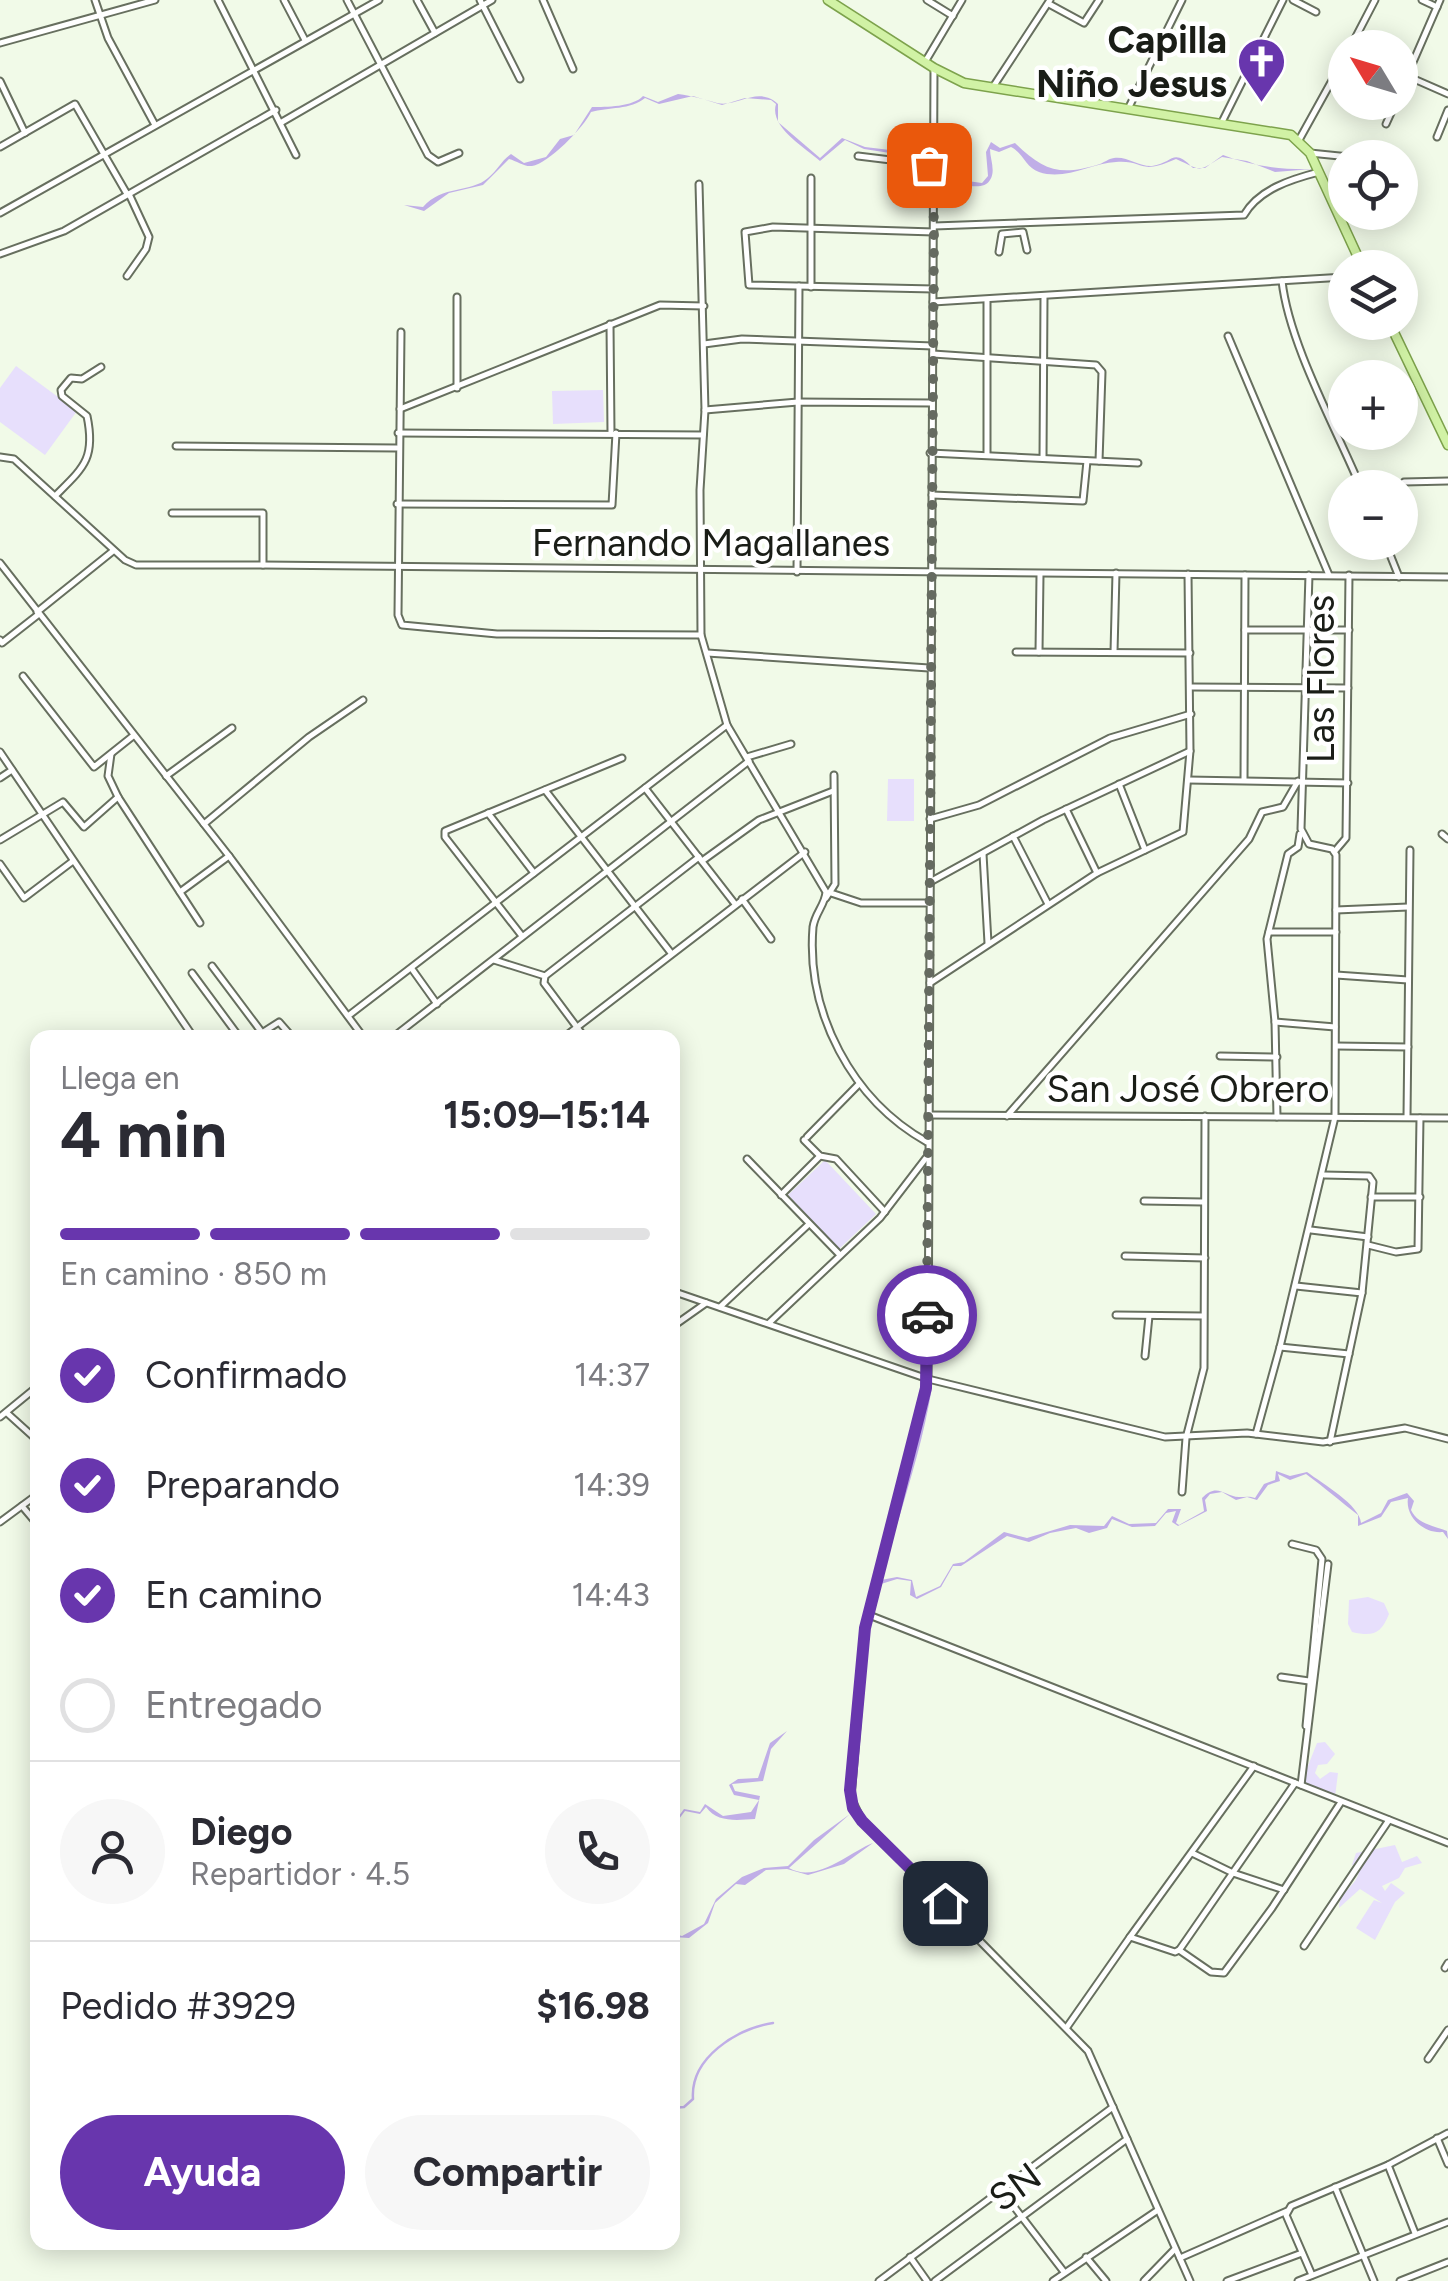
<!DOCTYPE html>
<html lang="es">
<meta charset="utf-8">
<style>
body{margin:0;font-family:Figtree,sans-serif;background:#f7f7f7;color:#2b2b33;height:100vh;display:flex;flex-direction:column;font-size:38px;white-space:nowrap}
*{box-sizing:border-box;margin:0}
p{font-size:32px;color:#7c7c81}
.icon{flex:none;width:55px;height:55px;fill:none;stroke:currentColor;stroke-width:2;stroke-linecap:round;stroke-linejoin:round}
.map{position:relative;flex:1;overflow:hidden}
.drawer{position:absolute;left:30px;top:1030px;width:650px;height:1220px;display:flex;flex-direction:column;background:#fff;border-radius:20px;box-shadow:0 5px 25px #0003}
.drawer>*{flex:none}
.needle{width:65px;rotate:308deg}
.fabs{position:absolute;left:1328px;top:30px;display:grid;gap:20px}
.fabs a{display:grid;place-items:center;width:90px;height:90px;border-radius:50%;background:#fff;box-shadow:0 5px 25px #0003;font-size:50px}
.pin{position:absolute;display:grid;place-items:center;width:85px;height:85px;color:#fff;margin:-42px;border-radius:20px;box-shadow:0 5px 15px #0006}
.courier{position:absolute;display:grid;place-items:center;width:100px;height:100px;margin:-50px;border:8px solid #6836ad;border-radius:50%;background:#fff;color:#222;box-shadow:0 2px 12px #0007}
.headline em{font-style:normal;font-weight:700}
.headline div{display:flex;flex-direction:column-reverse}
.headline{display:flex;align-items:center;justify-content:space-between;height:170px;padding:0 30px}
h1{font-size:65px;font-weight:700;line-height:75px}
.bar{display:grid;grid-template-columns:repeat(4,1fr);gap:15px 10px;align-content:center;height:120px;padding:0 30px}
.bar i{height:12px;border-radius:8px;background:#e1e1e2}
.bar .selected{background:#6836ad}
.bar p{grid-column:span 4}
.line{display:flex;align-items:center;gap:25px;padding:0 30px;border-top:2px solid #e1e1e2}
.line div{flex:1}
.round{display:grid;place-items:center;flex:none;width:105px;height:105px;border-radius:52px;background:#f7f7f7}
ol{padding:0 30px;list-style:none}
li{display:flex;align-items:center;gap:30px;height:110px}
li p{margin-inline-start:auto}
li .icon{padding:10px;border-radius:50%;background:#6836ad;color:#fff;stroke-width:4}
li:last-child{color:#7c7c81}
li i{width:55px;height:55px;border:5px solid #e1e1e2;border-radius:50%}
.primary-button{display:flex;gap:20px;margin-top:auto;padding:20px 30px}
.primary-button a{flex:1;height:115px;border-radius:60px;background:#6836ad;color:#fff;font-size:40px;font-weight:700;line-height:115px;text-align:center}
.primary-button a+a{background:#f7f7f7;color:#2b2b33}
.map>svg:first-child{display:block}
.green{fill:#e7dffc}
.water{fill:#c0aee7}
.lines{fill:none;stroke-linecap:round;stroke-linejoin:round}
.stream{stroke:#c0aee7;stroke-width:2.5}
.minor-casing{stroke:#676f5f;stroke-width:9}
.major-casing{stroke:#7da24c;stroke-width:11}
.minor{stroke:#fff;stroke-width:5}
.major{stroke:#d1f2a5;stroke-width:8}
.done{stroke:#656a60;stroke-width:10;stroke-dasharray:0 18}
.route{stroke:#6836ad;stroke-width:12}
.labels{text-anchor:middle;stroke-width:9;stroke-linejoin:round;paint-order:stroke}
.poi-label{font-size:38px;font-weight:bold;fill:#1a1d17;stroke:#fff;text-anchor:end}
.street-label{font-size:38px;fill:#1a1d17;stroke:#fff}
</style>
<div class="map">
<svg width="1448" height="2281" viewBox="0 0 1448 2281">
<rect width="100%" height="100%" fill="#f1fae8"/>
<g class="green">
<path d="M16,366l61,45 -32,44 -45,-33v-34z"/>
<path d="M603,390l1,32 -51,2 -1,-33z"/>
<path d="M888,779h26v42h-27z"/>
<path d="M825,1160l51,54 -37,35 -51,-54z"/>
<path d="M1368,1597l16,6 5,11c-8,20 -16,23 -37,18l-4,-8 1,-24z"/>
<path d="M1325,1742l10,12 -8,10 -9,1 -3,8 5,6 10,-7 8,1 -3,24 -33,-16 15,-38z"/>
<path d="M1395,1845l7,17 15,-6 5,7 -17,5 -6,10 -17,8 3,5 6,-8 14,10 -10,9 -20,38 -19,-12 18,-28 8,3 -22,-14 -21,19c0,-18 20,-22 20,-39l-7,-4 4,-12z"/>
</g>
<g class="water">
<path d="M678,94c15,2 25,5 39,9 20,5 41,-18 61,1v18l42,36 22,-20 23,9 58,7 6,5 -65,-10 -19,-9 -25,21c-16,-14 -51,-34 -44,-57l-5,-4 -26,-2 -23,7 -29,-9 -34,8 -14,-6c-14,12 -37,9 -54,14 -7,15 -43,52 -59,54 -8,1 -15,-5 -23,-7l-26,26 -34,8 -25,18 -20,-6 19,2c19,-22 48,-14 65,-29 9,-7 13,-17 23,-24l13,9 22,-6 14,-18 14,-4 18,-28c14,0 41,0 51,-11l15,6z"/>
<path d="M991,142l9,6 15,-5c28,27 44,34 85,21 5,-2 8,-5 14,-6 13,-2 26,9 38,8 22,-3 20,-19 41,2h12l18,-13c28,11 60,15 90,14l-38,3 -28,-11 -25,-4c-27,16 -18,14 -46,2 -39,17 -30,1 -60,3 -24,1 -51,19 -77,10 -13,-4 -16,-19 -28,-25l-12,5 -9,-3c0,10 6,22 0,31 -6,11 -29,6 -37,-2 -3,-4 -4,-10 -7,-15l-10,-2 11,-3 13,22 22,3 6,-7 -2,-24z"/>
<path d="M932,1387c-10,64 -34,130 -51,193l16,-3 15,3 4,17 24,-11 13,-22 11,-2 40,-30 23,6 43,-13 34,1 8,-10 17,8 27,-1 12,-14h13l-5,14 3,2 25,-14 -2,-13c15,-16 22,-2 37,-1 6,0 11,-1 16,1l9,-14 11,-4 1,-9 14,5 17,-4c16,12 53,33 54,51l20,-10 7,-13 19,-7 7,8 -3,9c6,14 24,16 36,21l1,8 -5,-7c-20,2 -38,-16 -35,-34l-17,4 -10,15 -23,9v-11c-18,-14 -33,-27 -52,-41l-16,6 -12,-6 2,7 -12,4 -11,15 -10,-3 -11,3 -14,-8 -12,2 -5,6 2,11 -29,15 -6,-4 4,-11 -10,2 -11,13 -23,1 -20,-8 -5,9 -18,5 -13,-5 -26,5 -21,9 -22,-6 -46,30h-8l-12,21 -24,12 -7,-4 1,-14 -14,-2 -16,5 -7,29 6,-32z"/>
<path d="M787,1731l-16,18 -8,32 -31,3 3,7 25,5 -5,23c-18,1 -38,4 -49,-12l-6,7 -15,-3 -9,12 3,20 -6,2 4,-5 -4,-16 11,-15 16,3 5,-8 18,12 28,-4 8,-12 -25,-5 -5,-10 9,-6 20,-1 12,-35z"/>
<path d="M850,1814l-61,54c28,16 60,-16 84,-25l-29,21 -36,11 -21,-6 -21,1 -21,15 -9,-1 -21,19 -7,20 -19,15 -16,-1v-13l2,10 7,2 22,-12 12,-25 26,-22 22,-9 24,-2 26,-26z"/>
</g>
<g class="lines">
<path class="stream" d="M672,2108l12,-1 9,-8c-3,-41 43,-70 80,-76"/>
<defs>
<g id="minor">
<path d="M95,0l13,38 47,87"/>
<path d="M218,0l78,155"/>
<path d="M284,0l21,40"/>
<path d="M347,0l81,155 10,7 21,-9"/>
<path d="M417,0l18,33"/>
<path d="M480,0l40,79"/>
<path d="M543,0l30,69"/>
<path d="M927,0l26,16"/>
<path d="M1293,0l23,12"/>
<path d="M1422,0l15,7"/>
<path d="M1049,4l35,19 15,-23"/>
<path d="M0,43l155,-43"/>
<path d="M1350,48l25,-48"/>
<path d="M925,62l37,-62"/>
<path d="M934,68l-6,1311 -63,249 -14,170 11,23 226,230 102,230"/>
<path d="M1400,80l14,-1 34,15"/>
<path d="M0,81l25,52"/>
<path d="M993,87l57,-87"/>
<path d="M1400,92l40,-92"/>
<path d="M1128,109l54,-109"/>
<path d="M282,122l210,-122"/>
<path d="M1222,122l61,-122"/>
<path d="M1386,124l10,-22"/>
<path d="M1437,137l11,-27"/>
<path d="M1299,140l46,-83"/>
<path d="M0,147l75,-43 52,90"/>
<path d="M1310,153l49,5"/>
<path d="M858,156l74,9"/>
<path d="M811,178v109"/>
<path d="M699,184l6,226 -5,80 1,145 26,90 99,167c-1,13 -11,21 -13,35 -7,86 39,173 114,215"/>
<path d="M0,213l379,-213"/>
<path d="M934,226l310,-11c15,-26 48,-36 75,-43"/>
<path d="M934,232l-161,-5 -28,5 4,53 185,4"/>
<path d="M999,252l3,-18 21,-2 4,18"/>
<path d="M0,254l64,-23 212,-121"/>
<path d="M127,276l19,-27 3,-12 -20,-43"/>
<path d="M1282,281c7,63 54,147 79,207"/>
<path d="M987,300v155"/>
<path d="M933,302l412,-25"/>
<path d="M610,324l1,109"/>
<path d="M401,332l-3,283 4,10 95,9 204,1"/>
<path d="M1228,336l101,239"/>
<path d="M704,344l38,-5 191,7"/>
<path d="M933,354l163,11 6,7 -3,89"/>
<path d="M457,388v-91"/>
<path d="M400,409l260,-104 44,1"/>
<path d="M705,410l93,-8 134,1"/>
<path d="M398,433l305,2"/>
<path d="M176,446l221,2"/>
<path d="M930,453l208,10"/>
<path d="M0,457l14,2 111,101 11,5h127l1185,12"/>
<path d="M1043,458l1,-161"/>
<path d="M1404,482l44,-1"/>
<path d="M932,495l151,6 4,-40"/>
<path d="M55,496c28,-28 41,-37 32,-80l-25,-20 -1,-6 10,-12 11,1 19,-12"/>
<path d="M397,504l215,1 4,-72"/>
<path d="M172,513h91v52"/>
<path d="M1385,542l14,35"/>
<path d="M0,563l229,293 135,182"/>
<path d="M797,572l2,-286"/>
<path d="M37,612l76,-61"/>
<path d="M1245,630h104"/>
<path d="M0,640l2,3 37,-29"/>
<path d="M1016,652l174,1"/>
<path d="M1039,652l1,-77"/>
<path d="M1114,652l2,-79"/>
<path d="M707,653l222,15"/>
<path d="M23,676l71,91 39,-31"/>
<path d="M1192,687l156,1"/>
<path d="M0,752l194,286"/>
<path d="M111,754l-3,22 10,21 82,126"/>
<path d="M747,757l44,-13"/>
<path d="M166,776l66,-48"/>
<path d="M0,778l12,-8"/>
<path d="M1188,780l160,3"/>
<path d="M1244,780l1,-205"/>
<path d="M1119,784l26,66"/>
<path d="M645,788l90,116"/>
<path d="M545,790l126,163"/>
<path d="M1066,809l31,64"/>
<path d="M488,813l46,60"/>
<path d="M930,819l49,-14 131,-67 81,-24"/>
<path d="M204,824l105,-87 54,-37"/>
<path d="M1442,834l6,5"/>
<path d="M1013,836l35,68"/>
<path d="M0,840l63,-38 21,25 34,-30"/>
<path d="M1335,851l11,-13 3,-263"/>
<path d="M983,854l5,89"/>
<path d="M702,861l57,-41 74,-29"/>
<path d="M0,864l24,34 49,-37"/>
<path d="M930,882l113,-62 147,-69"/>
<path d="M180,892l49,-36"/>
<path d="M831,893l30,10h68"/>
<path d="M826,898l9,-14 -1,-109"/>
<path d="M742,899l29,40"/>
<path d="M1336,910l72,-3"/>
<path d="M1269,932h67"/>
<path d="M522,936l-77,-99v-6l177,-73"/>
<path d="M494,960l51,16 -1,7 41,55"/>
<path d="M212,966l54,72"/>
<path d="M412,969l25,35"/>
<path d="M192,973l48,65"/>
<path d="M1336,975l72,5"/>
<path d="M545,976l154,-119"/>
<path d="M930,983l167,-110 86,-41 7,-81 -2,-177"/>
<path d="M348,1016l379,-291"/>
<path d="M1275,1022l60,5"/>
<path d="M254,1038l25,-16 14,16"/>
<path d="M392,1038l357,-277"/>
<path d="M563,1038l242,-186"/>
<path d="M1336,1046l72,1"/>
<path d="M1220,1056l57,1"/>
<path d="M928,1115l520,3"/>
<path d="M1007,1116l242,-277 13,-27 21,-5 15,-26"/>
<path d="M1277,1117l-2,-95 -8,-83 21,-85 10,-7 2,-13"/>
<path d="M1407,1117l3,-267"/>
<path d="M807,1137l52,-53"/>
<path d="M804,1140l16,16 16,3 49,53"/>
<path d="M747,1159l93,96"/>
<path d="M1324,1175l45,1 4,6 -11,111 -32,149"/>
<path d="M781,1195l39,-39"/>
<path d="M1371,1197h49"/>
<path d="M1144,1201l59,1"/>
<path d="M1311,1230l57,7"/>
<path d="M1368,1245l28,7 22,-3 2,-131"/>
<path d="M1125,1256l80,2"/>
<path d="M1296,1286l66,7"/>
<path d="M672,1291l256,88 237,58 82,-4 76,9 82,-14 43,11"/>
<path d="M720,1307l89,-83"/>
<path d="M1116,1315l87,1"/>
<path d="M769,1323l111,-105 46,-60"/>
<path d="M672,1327l34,-24"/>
<path d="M1280,1347l55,-230 1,-262 -4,-6 -23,-5 -8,-15 8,-254"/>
<path d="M1145,1356l4,-40"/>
<path d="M7,1413l31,28"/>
<path d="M0,1417l38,-31"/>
<path d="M1256,1434l24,-87 69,7"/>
<path d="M1182,1492l4,-54 18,-70 1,-252"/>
<path d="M22,1506l16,19"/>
<path d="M0,1522l38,-28"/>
<path d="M1292,1544l24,6 6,9 -16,167"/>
<path d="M869,1615l579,228"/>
<path d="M1281,1677l28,4"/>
<path d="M1301,1785l27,-221"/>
<path d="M1192,1853l41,20 51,17"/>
<path d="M1130,1937l124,-171"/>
<path d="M1304,1946l85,-126"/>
<path d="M1180,1949l115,-166"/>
<path d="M1445,1968l3,-5"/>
<path d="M1067,2027l63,-90 45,15 4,-2 32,22 13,1 48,-65 69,-106"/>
<path d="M1428,2059l20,-29"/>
<path d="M1437,2138l11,26"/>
<path d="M1388,2165l27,68"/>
<path d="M1335,2187l39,94"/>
<path d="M1002,2191l62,81"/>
<path d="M910,2257l17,24"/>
<path d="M1086,2257l20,24"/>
<path d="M1180,2258l107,-47"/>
<path d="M1312,2275l-26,-60 5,-9 97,-41 60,-32"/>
<path d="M879,2281l234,-174"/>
<path d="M935,2281l192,-142"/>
<path d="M1053,2281l105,-71"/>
<path d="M1144,2281l31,-32"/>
<path d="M1227,2281l75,-28"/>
<path d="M1298,2281l150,-59"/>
<path d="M1400,2281l48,-19"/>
</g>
<g id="major">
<path d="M828,0l106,68 30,15 327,52 19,18 53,115"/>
<path d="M1389,322l59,123"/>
</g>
</defs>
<use href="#minor" class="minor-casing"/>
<use href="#major" class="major-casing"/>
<use href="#minor" class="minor"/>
<use href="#major" class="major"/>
</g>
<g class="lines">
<path class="done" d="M927,1315l7,-1089 -2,-61h-3"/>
<path class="route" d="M927,1315l-1,73 -61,240 -15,162 3,18 9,13 83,82"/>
</g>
<defs>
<symbol id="church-pin" viewBox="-11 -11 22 30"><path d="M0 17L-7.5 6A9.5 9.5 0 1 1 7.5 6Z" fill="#6836ad" stroke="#fff"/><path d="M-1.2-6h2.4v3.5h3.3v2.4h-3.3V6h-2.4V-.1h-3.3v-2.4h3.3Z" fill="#fff"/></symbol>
</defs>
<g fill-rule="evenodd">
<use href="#church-pin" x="1234" y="34" width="55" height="75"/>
</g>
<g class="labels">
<g class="poi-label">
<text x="1227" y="53">Capilla<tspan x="1227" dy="44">Niño Jesus</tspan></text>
</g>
<g class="street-label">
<text x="711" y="556">Fernando Magallanes</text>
<text transform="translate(1321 679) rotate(-90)" y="13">Las Flores</text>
<text x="1188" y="1102">San José Obrero</text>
<text transform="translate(1015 2187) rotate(-36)" y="13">SN</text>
</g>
</g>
</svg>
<div class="fabs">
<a><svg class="needle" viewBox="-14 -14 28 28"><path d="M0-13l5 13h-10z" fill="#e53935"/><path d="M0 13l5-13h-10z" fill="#7c7c81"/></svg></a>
<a><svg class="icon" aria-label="locate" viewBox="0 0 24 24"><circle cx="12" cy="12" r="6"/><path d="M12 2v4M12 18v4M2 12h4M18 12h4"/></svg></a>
<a><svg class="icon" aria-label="layers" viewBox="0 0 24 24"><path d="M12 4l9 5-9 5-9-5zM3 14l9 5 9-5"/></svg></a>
<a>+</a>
<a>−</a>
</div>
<div class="pin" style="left:929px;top:165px;background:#ea580c"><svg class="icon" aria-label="bag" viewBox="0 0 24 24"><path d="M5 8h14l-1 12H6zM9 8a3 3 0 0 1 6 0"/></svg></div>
<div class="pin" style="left:945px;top:1903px;background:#1f2937"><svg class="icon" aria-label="home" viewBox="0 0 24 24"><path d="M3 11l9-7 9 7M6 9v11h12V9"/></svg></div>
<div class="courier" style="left:927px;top:1315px"><svg class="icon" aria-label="car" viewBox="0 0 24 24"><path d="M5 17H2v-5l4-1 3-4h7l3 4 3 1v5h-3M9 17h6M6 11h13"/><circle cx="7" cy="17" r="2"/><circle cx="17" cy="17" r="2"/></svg></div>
<section class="drawer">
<div class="headline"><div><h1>4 min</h1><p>Llega en</p></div><em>15:09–15:14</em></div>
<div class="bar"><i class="selected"></i><i class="selected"></i><i class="selected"></i><i></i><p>En camino · 850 m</p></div>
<ol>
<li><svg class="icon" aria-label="check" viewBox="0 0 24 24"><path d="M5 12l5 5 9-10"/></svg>Confirmado<p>14:37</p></li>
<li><svg class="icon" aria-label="check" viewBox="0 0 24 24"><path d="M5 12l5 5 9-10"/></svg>Preparando<p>14:39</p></li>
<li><svg class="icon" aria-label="check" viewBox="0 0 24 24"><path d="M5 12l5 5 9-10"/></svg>En camino<p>14:43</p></li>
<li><i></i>Entregado</li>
</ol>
<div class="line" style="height:180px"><a class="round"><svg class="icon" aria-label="person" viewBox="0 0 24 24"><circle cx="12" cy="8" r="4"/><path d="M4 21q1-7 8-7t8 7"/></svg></a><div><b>Diego</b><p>Repartidor · 4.5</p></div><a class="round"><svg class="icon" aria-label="phone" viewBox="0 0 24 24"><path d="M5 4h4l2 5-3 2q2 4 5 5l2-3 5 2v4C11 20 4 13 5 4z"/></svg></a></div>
<div class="line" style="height:130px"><div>Pedido #3929</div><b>$16.98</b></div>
<div class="primary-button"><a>Ayuda</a><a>Compartir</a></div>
</section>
</div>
